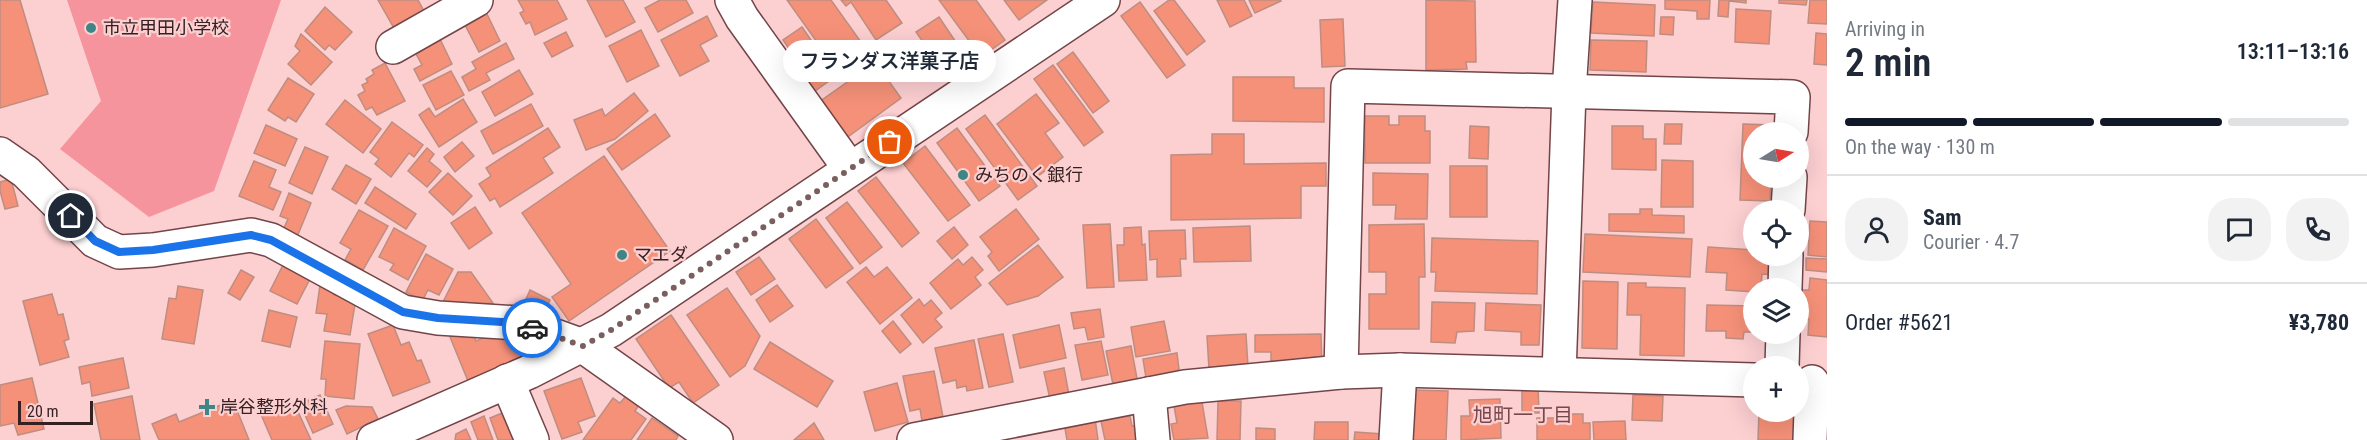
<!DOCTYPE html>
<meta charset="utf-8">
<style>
body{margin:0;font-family:"Roboto Condensed","Noto Sans JP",sans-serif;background:#f2f2f3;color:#1f2937;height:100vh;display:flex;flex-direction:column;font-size:22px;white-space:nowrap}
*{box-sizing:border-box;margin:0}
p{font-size:20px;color:#747a83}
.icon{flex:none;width:33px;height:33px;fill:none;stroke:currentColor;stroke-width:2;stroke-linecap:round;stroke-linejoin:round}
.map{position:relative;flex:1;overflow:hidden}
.side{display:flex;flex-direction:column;background:#fff;width:540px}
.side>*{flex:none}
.needle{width:39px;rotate:79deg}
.fabs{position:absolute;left:1743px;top:122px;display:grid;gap:12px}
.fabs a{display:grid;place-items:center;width:66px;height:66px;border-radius:50%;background:#fff;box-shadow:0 6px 24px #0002;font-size:30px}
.scale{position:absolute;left:18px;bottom:15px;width:75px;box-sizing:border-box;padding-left:6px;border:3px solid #352122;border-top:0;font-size:16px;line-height:21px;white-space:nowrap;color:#352122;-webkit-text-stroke:4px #fccfd1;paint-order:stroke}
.pin{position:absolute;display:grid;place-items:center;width:51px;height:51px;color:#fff;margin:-26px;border:3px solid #fff;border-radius:50%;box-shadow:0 2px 6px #0007}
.courier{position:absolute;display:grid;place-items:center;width:60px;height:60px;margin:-30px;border:4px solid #1a73e8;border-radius:50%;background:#fff;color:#222;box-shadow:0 2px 8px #0007}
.bubble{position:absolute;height:42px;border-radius:21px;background:#fff;box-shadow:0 6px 24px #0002;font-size:20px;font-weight:600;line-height:42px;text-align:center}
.summary em{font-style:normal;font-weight:600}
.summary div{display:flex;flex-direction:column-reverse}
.summary{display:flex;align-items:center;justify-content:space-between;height:102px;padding:0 18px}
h1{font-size:39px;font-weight:600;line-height:45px}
.bar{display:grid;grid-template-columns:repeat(4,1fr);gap:9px 6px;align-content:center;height:72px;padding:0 18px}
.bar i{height:8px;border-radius:4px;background:#e0e1e3}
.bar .current{background:#111827}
.bar p{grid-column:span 4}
.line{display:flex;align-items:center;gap:15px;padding:0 18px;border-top:2px solid #e0e1e3}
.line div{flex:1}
.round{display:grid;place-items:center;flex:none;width:63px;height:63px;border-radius:24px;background:#f2f2f3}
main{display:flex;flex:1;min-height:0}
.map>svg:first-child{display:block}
.green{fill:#f5949c}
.building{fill:#f69179;stroke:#bf8d80;stroke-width:1.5}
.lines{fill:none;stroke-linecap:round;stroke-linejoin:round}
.minor-casing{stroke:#734548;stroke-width:36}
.minor{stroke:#fff;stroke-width:33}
.done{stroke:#7b5e5f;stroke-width:6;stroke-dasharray:0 10.8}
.route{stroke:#1a73e8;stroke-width:8}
.poi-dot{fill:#3e8685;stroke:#fccfd1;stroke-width:2}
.labels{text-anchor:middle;stroke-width:4.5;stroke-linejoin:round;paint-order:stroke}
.poi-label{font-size:18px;fill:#352122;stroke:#fccfd1;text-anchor:start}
.neighbourhood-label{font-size:20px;fill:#76474b;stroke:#fccfd1}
</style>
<main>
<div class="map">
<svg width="1827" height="440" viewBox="0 0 1827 440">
<rect width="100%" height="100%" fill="#fccfd1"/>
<path class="green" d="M67,0h214l-67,191 -65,26 -89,-68 41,-48z"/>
<g class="building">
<path d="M0,0h20l28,94 -48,14z"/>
<path d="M378,0h40l7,13 -30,17z"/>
<path d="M518,0h39l10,19 -32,16 -5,-13 -4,2 -6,-11 4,-2z"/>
<path d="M587,0h36l12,22 -29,15z"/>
<path d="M660,0h26l7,13 -35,19 -13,-24z"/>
<path d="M787,0h44l70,98 -56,41 -26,-37 31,-22 -7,-9 -32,23 -22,-32 28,-20z"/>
<path d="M841,0h45l16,23 -26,17 -25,-38 -5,4z"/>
<path d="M939,0h37l29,40 -24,17z"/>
<path d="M1004,0h43l-28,20z"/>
<path d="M1169,0h5l31,41 -18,14 -33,-44z"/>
<path d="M1217,0h27l8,16 -22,11z"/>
<path d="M1249,0h31l1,1 -26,12z"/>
<path d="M1426,0l49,1 1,61h-10l1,7 -41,1z"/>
<path d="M1665,0h45l-1,19h-12v-8l-32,-2z"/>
<path d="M1719,0h27v3l-17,-2 -1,16 -10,-1z"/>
<path d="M1779,0h28l-1,5 -27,-2z"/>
<path d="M1810,0h17v24l-19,-1z"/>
<path d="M1140,2l45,63 -18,13 -46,-62z"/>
<path d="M1593,2l62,3 -1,31 -63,-3z"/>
<path d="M325,7l27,25 -17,18 -6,-5 -4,5 -20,-19z"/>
<path d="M1736,9l35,2 -2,33 -34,-2z"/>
<path d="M486,12l14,29 -21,11 -15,-29z"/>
<path d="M707,16l10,20 -17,9 9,16 -29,15 -19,-36z"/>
<path d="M939,17l29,43 -22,15 -30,-43z"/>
<path d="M1661,17h13l-1,18 -13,-1z"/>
<path d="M1343,19l2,47 -23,1 -2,-47z"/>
<path d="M802,27l9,13 -19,13 -9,-13z"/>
<path d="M641,30l18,36 -32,16 -18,-36z"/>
<path d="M566,32l7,14 -21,11 -8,-14z"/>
<path d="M1816,33l11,1v31l-13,-1z"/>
<path d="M301,34l31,28 -21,23 -23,-21 12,-13 -5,-5z"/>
<path d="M440,39l12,25 -32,17 -6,-12 8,-4 -7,-13z"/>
<path d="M1591,40l56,1 -1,31 -56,-2z"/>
<path d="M506,43l8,16 -28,14 4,7 -21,11 -7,-14 14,-8 -4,-7z"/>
<path d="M1073,52l36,49 -16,12 -36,-49z"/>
<path d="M385,63l20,38 -28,14 -5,-8 -6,3 -8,-15 7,-4 -3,-6 6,-3 -2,-3 8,-5 -2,-4z"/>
<path d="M1053,65l50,67 -19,14 -50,-67z"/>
<path d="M519,70l14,24 -38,22 -13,-24z"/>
<path d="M451,71l13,24 -28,15 -13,-25z"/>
<path d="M1233,77h61v11h30v34l-91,-1z"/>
<path d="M288,78l26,16 -18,28 -8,-5 -3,4 -17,-11z"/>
<path d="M634,93l14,18 -33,28 -29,11 -12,-30 28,-11 3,7z"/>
<path d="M1036,94l23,29 -14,10 18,24 -26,20 -40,-53z"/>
<path d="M463,99l14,23 -38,25 -20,-32 10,-7 6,9z"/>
<path d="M345,100l36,29 -18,24 -37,-29z"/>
<path d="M531,104l12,22 -50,28 -12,-23z"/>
<path d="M655,114l15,22 -48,34 -15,-21z"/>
<path d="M985,115l52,71 -19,14 -52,-71z"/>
<path d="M1365,116h24v9h10v-9h26v15h5v32h-65z"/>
<path d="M392,122l31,23 -9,12 -5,-4 -18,24 -16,-13 4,-5 -9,-7z"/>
<path d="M1665,124h17l-1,20h-17z"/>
<path d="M1743,124l30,1v7h-19v45h17l-1,24 -30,-1z"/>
<path d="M266,125l31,14 -12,27 -31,-13z"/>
<path d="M1470,126l19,1 -1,32 -19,-1z"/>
<path d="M1612,126h31v13h13v31l-44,-1z"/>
<path d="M548,128l12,19 -17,11 10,15 -53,34 -5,-9 -5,3 -11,-17 12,-8 -5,-8z"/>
<path d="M957,128l43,58 -21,15 -42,-58z"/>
<path d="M1212,134h32v30l82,-1v23h-25v32l-130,2v-65l41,-1z"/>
<path d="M462,142l12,14 -19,16 -11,-15z"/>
<path d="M925,146l45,59 -22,16 -45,-58z"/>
<path d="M305,147l23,10 -16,37 -23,-11z"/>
<path d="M427,148l7,6 -5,7 12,10 -14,16 -19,-16z"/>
<path d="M604,156l66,95 -101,70 -17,-24 19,-13 -49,-71z"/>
<path d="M1662,160l31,1v46h-32z"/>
<path d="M254,161l22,9 -7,17 12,5 -8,18 -34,-14z"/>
<path d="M346,165l25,14 -15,25 -24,-15z"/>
<rect x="1450" y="166" width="37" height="51"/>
<path d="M448,173l24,23 -19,19 -24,-23z"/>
<path d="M1373,173l55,1 -1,45h-32l1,-14h-23z"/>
<path d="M876,177l43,56 -17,14 -44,-56z"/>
<path d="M11,179l7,27 -13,3 -5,-18v-9z"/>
<path d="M375,187l41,27 -10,15 -41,-26z"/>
<path d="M289,193l22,10 -14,34 -14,-7 5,-11 -8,-3z"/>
<path d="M847,202l35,45 -22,17 -34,-46z"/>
<path d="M475,207l17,26 -23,16 -18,-26z"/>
<path d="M1016,209l23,30 -40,32 -11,-15 4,-4 -12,-15z"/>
<path d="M1640,209h12v6l32,1v17l-75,-2v-17h31z"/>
<path d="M359,210l29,16 -25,44 -18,-10 6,-11 -11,-6z"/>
<path d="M816,219l37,49 -27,20 -37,-49z"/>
<path d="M1810,221l17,1v35l-19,-2z"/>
<path d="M1110,224l4,63 -27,1 -4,-63z"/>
<path d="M1424,224l1,53h-6v52h-50v-35h17v-22h-17v-47z"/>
<path d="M1250,226l1,35 -57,1 -1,-34z"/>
<path d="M954,227l14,18 -16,14 -15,-18z"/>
<path d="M1141,227l1,18 3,-1 2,36 -28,1 -2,-36h7v-17z"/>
<path d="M394,228l32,18 -18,34 -18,-10 4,-6 -15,-7z"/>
<path d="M1185,230l1,29h-6l1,17 -24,1v-18l-7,1 -1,-29z"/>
<path d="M1585,234l107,5 -2,38 -107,-5z"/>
<path d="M1432,238l106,3 -1,53 -102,-3 1,-19h-5z"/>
<path d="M1038,245l25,32 -25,19 -31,9 -18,-22z"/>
<path d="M1708,247l46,3v5h19l-1,20 -10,-1 -1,14h-7v4l-28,-2 1,-17 -21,-1z"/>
<path d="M426,254l27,15 -14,26 -11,-5 -6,11 -16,-9z"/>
<path d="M759,257l16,22 -24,16 -15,-23z"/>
<path d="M972,257l11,13 -8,7 6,8 -30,24 -21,-26 28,-24 5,6z"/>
<path d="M1806,258l21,1v13l-21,-2z"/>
<path d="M285,261l27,14 -15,29 -27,-13z"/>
<path d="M866,267l8,10 13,-10 25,31 -32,26 -33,-42z"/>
<path d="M241,270l13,7 -14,23 -12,-7z"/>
<path d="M458,272h13l22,31 -52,3z"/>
<path d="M1810,278l17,2v57l-19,-2 1,-16 -10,-1 3,-28h7z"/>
<path d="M1583,281l35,1 -1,67 -35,-1z"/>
<path d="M1628,283h18v4l39,1 -1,68 -44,-1 1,-40h-14z"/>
<path d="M320,285l15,2 -1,8 22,3 -6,37 -26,-4 3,-17 -11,-1z"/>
<path d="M777,285l16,21 -23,16 -14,-22z"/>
<path d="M178,286l25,4 -9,54 -32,-5 7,-41 7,1z"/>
<path d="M727,288l33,48 -15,30 -15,11 -43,-62z"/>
<path d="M530,290l20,10 -7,15 -20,-9z"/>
<path d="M52,294l6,21 5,-1 6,25 -5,2 5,16 -29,8 -17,-64z"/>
<path d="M919,299l5,7 7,-6 11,13 -7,6 7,8 -19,16 -22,-28z"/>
<path d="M1432,302l43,1 -1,28 -17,1 -2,11 -24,-1z"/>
<path d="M1486,303l55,2 -2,40h-18v-13l-36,-2z"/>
<path d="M1707,305l47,1v26h-10l-1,7 -17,-1v-7h-20z"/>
<path d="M1100,309l4,28 -16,3 -3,-13 -11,2 -3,-16z"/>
<path d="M269,310l28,7 -7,30 -28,-6z"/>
<path d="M671,315l48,70 -26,18 -14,-21 -10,6 -33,-49z"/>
<path d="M893,321l18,23 -11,9 -18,-22z"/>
<path d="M1164,321l6,30 -34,6 -5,-30z"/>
<path d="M393,325l8,20 8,-3 8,19 4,-1 9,22 -37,14 -25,-62z"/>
<path d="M1059,325l7,33 -46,10 -7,-33z"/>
<path d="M505,329l30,6 7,16 -74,30 -18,-44 14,-5 9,1 3,8z"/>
<path d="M1003,334l10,48 -24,5 -11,-48z"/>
<path d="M1246,334l2,33 -39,2 -2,-33z"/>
<path d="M1321,334l1,33 -51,1v-16h-16v-17z"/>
<path d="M974,340l9,48 -16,3 -1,-5 -9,2 -1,-8 -13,3 -8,-35z"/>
<path d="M325,341l35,3 -6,55 -29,-3 1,-17h-5z"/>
<path d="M1101,341l7,34 -26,5 -7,-35z"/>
<path d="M770,342l63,39 -16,26 -63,-38z"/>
<path d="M1131,346l7,38 -24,5 -8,-38z"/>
<path d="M1177,353l2,16 -8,11 -24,4 -4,-25z"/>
<path d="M123,358l6,30 -37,8 -2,-14 -8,2 -3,-17z"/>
<path d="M1064,368l5,27 -19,4 -6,-27z"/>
<path d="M934,371l9,46 -21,4 -2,-12 -10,2 -7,-35z"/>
<path d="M32,378l12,51 -26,6 -4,-12 -14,3v-41z"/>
<path d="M581,378l14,38 -17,6 4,10 -20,7 -18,-48z"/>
<path d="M897,383l11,39 -33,9 -11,-39z"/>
<path d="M1522,385h16l1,28h-17z"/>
<path d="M1411,390l37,1 -2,49h-37z"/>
<path d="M320,395l13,29 -20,9 -13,-29z"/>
<path d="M1633,395l30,1 -1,25 -30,-1z"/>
<path d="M132,396l8,44h-39l-7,-36z"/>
<path d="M626,396l13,9 -4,6 11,8 -15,21h-48l30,-42 7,5z"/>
<path d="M1201,396l7,42 -34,2 -3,-16 6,-1 -4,-23z"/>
<path d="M1500,399l1,39 -40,2v-24h9l-1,-16z"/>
<path d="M233,400l16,40h-90l-7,-16 24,-10 3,8z"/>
<path d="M279,401l15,2 17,37h-39l-13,-30z"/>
<path d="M1218,401h23l-1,39h-23z"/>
<path d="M346,406l26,1 6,12 -31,15 -11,-24z"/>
<path d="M512,409l12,31h-26l-8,-22z"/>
<path d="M1759,411h39l1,29h-41z"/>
<path d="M1116,413l1,5 13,-2 2,10 6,-1 3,15h-36l-5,-24z"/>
<path d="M1567,414h16v9h7v17h-53v-22h30z"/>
<path d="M484,416l9,24h-15l-7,-18z"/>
<path d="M652,418l26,18 -2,4h-39z"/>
<path d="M1095,418l3,22h-31l-3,-17z"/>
<path d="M1625,421l1,19h-32l-1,-18z"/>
<path d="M1315,422h33v18h-34z"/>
<path d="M814,423l10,17h-30z"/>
<path d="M1256,428l19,1v11h-19z"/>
<path d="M466,429l5,11h-16l1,-6z"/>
<path d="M1355,432l28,2v6h-29z"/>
</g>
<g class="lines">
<defs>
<g id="minor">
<path d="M732,0l10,18 108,151"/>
<path d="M393,47l83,-47"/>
<path d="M0,154l26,18 69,69 24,11 34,-2 98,-15 20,5 132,72 35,6 81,5 64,23 133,94"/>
<path d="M1788,210l2,-33"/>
<path d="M1785,288l1,-33"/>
<path d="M1782,366l1,-33"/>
<path d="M1341,372l7,-286 445,11 -2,35"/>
<path d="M1559,374l10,-282 6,-92"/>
<path d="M507,381l25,59"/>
<path d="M1149,394l4,46"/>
<path d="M374,440l155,-68 82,-42 492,-330"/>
<path d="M914,440l271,-53 156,-15 59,-2 354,10"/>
<path d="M1396,440l4,-70"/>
<path d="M1810,440l2,-58"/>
</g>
</defs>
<use href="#minor" class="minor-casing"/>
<use href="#minor" class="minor"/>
</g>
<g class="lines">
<path class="done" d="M532,328l51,18 28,-16 279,-188"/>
<path class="route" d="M71,216l24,25 24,11 34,-2 98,-15 20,5 132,72 35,6 81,5 13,5"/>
</g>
<g class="poi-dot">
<circle cx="91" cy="28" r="6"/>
<circle cx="963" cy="175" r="6"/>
<circle cx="622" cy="255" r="6"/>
<path d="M204 398h6v6h6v6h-6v6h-6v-6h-6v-6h6z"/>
</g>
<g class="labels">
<g class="poi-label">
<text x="103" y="34">市立甲田小学校</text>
<text x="975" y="181">みちのく銀行</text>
<text x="634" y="261">マエダ</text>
<text x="220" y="413">岸谷整形外科</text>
</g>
<g class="neighbourhood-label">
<text x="1523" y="422">旭町一丁目</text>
</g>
</g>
</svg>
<div class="fabs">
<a><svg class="needle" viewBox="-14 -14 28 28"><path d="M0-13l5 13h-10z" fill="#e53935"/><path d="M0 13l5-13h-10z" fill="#747a83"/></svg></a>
<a><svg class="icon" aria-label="locate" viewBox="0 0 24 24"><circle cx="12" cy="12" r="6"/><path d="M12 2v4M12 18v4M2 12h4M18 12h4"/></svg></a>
<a><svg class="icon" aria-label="layers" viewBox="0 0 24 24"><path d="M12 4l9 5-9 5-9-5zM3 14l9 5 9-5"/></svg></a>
<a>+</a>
</div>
<div class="scale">20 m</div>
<div class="pin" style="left:890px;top:142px;background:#ea580c"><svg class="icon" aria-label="bag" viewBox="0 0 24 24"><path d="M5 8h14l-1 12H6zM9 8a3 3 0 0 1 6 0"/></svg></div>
<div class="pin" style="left:71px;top:216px;background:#1f2937"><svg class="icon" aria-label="home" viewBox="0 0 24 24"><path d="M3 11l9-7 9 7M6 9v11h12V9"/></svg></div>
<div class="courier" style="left:532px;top:328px"><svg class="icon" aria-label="car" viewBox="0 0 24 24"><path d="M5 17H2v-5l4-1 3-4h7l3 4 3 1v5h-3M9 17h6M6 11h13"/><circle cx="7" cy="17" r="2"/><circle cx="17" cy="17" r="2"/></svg></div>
<div class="bubble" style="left:783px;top:40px;width:213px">フランダス洋菓子店</div>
</div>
<section class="side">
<div class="summary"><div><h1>2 min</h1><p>Arriving in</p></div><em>13:11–13:16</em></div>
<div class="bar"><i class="current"></i><i class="current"></i><i class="current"></i><i></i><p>On the way · 130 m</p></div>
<div class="line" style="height:108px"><a class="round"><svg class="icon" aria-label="person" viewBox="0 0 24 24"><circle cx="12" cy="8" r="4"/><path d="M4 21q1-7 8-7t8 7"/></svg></a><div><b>Sam</b><p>Courier · 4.7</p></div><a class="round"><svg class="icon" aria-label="chat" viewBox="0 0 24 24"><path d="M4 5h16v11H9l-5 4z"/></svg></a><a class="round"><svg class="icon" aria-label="phone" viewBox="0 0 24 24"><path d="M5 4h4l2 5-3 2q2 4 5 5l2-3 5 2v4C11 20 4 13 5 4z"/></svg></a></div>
<div class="line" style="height:78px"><div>Order #5621</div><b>¥3,780</b></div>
</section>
</main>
